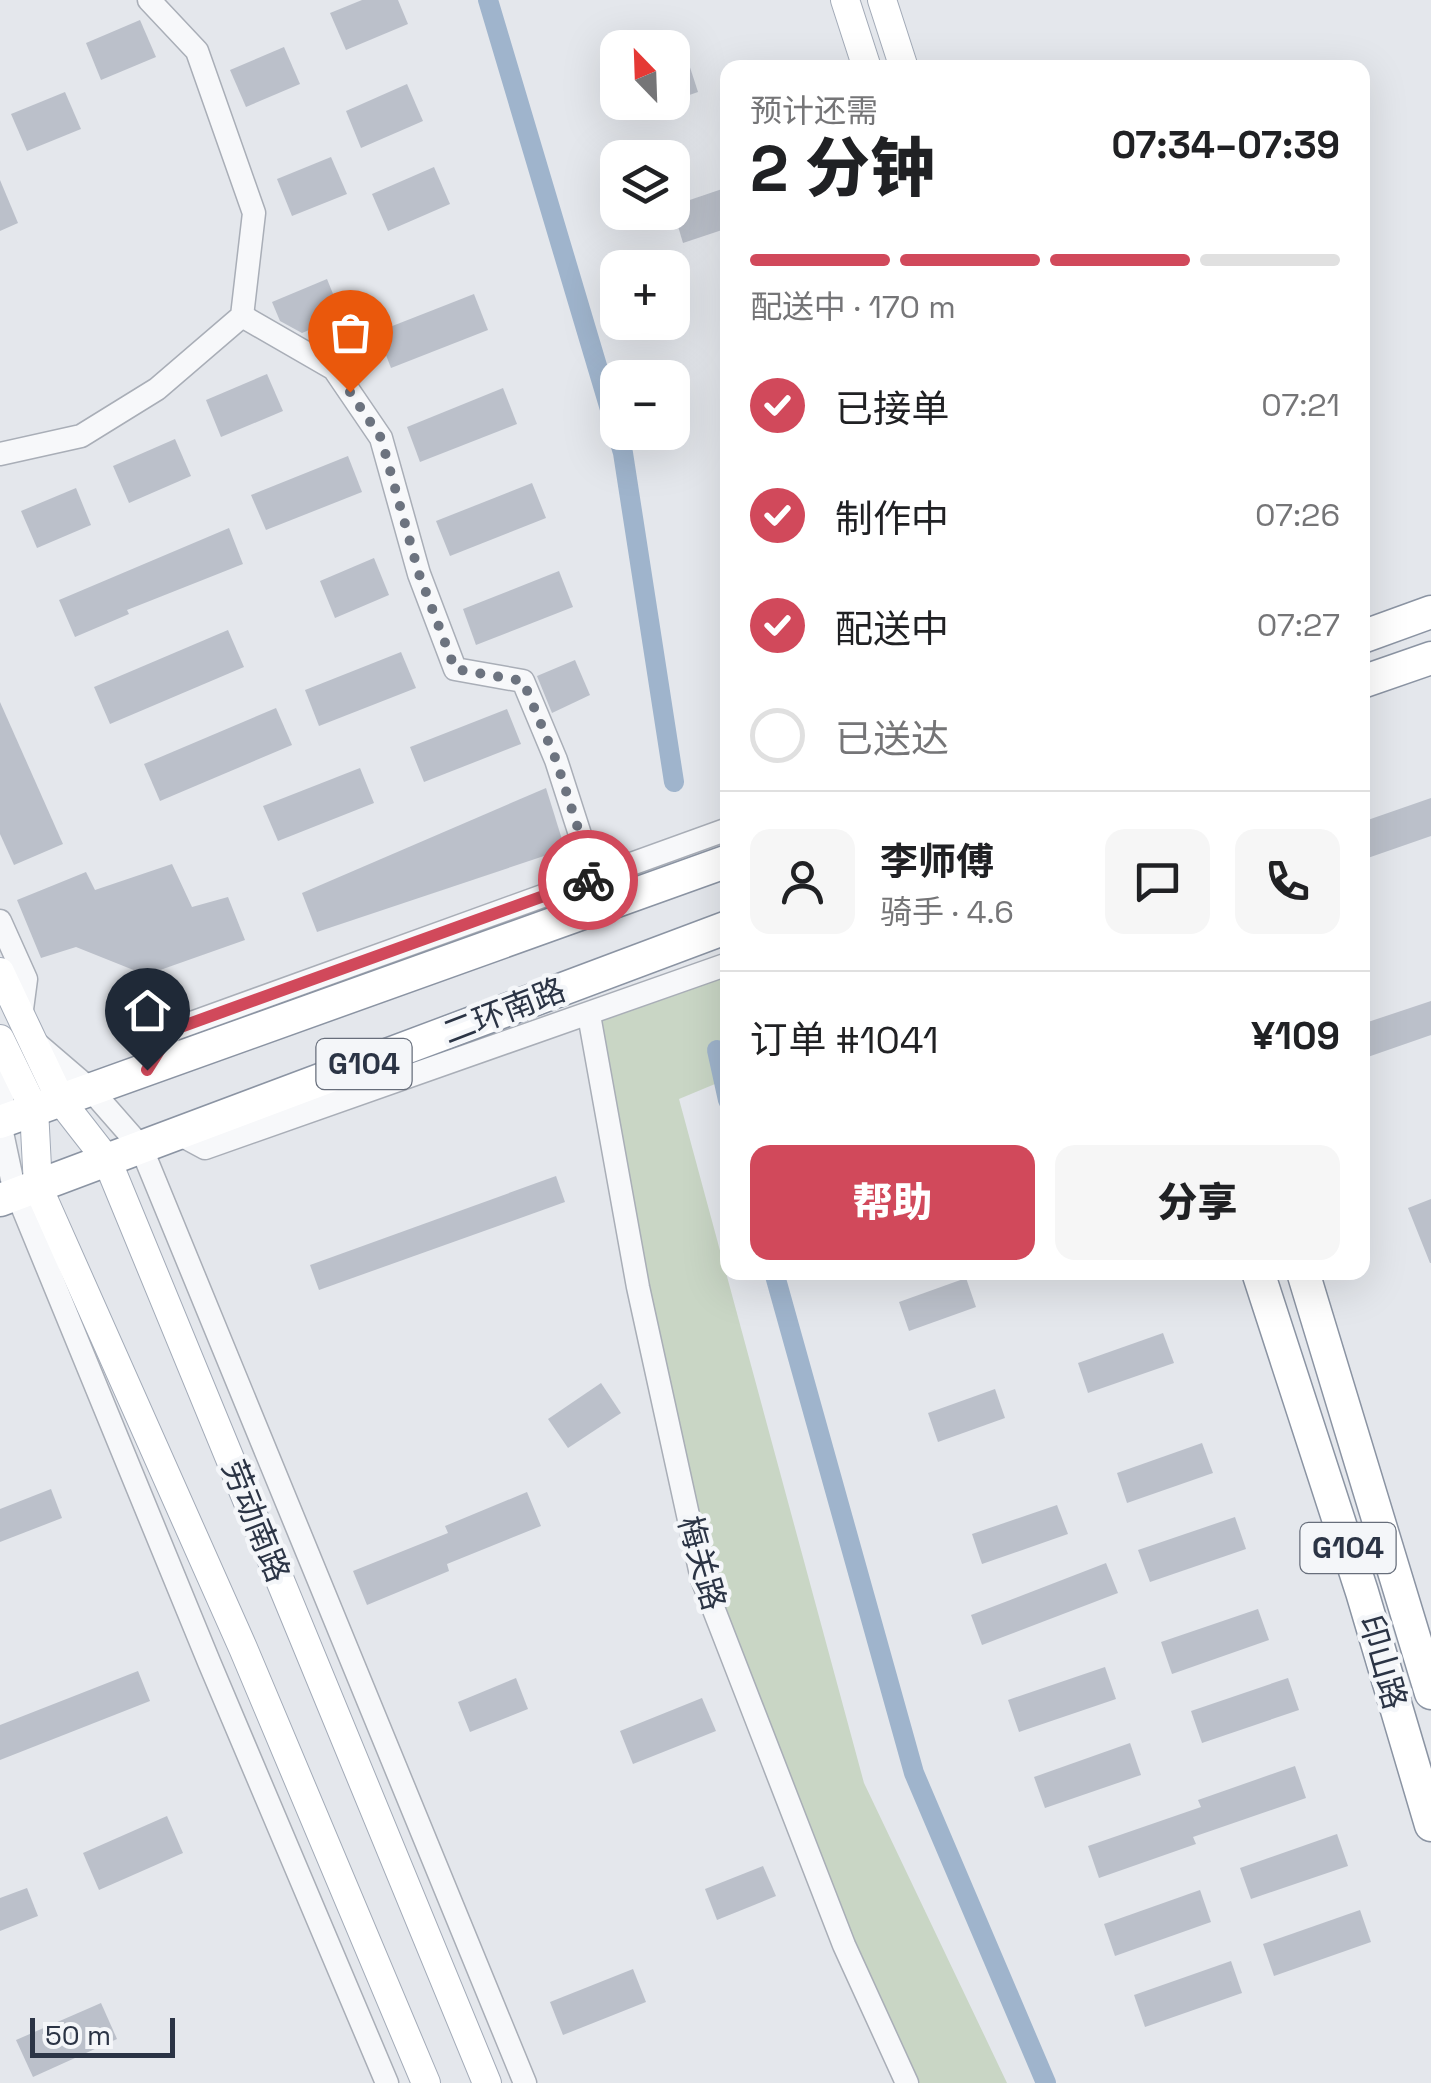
<!DOCTYPE html>
<html lang="zh">
<meta charset="utf-8">
<style>
body{margin:0;font-family:"Space Grotesk","Noto Sans SC",sans-serif;background:#f6f6f6;color:#202124;height:100vh;display:flex;flex-direction:column;font-size:38px;white-space:nowrap}
*{box-sizing:border-box;margin:0}
p{font-size:32px;color:#757577}
.icon{flex:none;width:55px;height:55px;fill:none;stroke:currentColor;stroke-width:2;stroke-linecap:round;stroke-linejoin:round}
.map{position:relative;flex:1;overflow:hidden}
.side{position:absolute;left:720px;top:60px;width:650px;height:1220px;display:flex;flex-direction:column;background:#fff;border-radius:20px;box-shadow:0 10px 40px #0002}
.side>*{flex:none}
.needle{width:65px;rotate:337deg}
.tools{position:absolute;left:600px;top:30px;display:grid;gap:20px}
.tools a{display:grid;place-items:center;width:90px;height:90px;border-radius:20px;background:#fff;box-shadow:0 10px 40px #0002;font-size:50px}
.scale{position:absolute;left:30px;bottom:25px;width:145px;box-sizing:border-box;padding-left:10px;border:5px solid #2b3445;border-top:0;font-size:28px;line-height:35px;white-space:nowrap;color:#2b3445;-webkit-text-stroke:8px #f4f6f9;paint-order:stroke}
.pin{position:absolute;display:grid;place-items:center;width:85px;height:85px;color:#fff;margin:-102px -42px;border-radius:50% 50% 50% 0;rotate:-45deg;box-shadow:0 0 10px #0007}
.pin .icon{rotate:45deg}
.courier{position:absolute;display:grid;place-items:center;width:100px;height:100px;margin:-50px;border:8px solid #d1495b;border-radius:50%;background:#fff;color:#222;box-shadow:0 2px 12px #0007}
.head em{font-style:normal;font-weight:800}
.head div{display:flex;flex-direction:column-reverse}
.head{display:flex;align-items:center;justify-content:space-between;height:170px;padding:0 30px}
h1{font-size:65px;font-weight:800;line-height:75px}
.bar{display:grid;grid-template-columns:repeat(4,1fr);gap:15px 10px;align-content:center;height:120px;padding:0 30px}
.bar i{height:12px;border-radius:8px;background:#e0e0e0}
.bar .selected{background:#d1495b}
.bar p{grid-column:span 4}
.line{display:flex;align-items:center;gap:25px;padding:0 30px;border-top:2px solid #e0e0e0}
.line div{flex:1}
.round{display:grid;place-items:center;flex:none;width:105px;height:105px;border-radius:20px;background:#f6f6f6}
ol{padding:0 30px;list-style:none}
li{display:flex;align-items:center;gap:30px;height:110px}
li p{margin-inline-start:auto}
li .icon{padding:10px;border-radius:50%;background:#d1495b;color:#fff;stroke-width:4}
li:last-child{color:#757577}
li i{width:55px;height:55px;border:5px solid #e0e0e0;border-radius:50%}
.primary-button{display:flex;gap:20px;margin-top:auto;padding:20px 30px}
.primary-button a{flex:1;height:115px;border-radius:20px;background:#d1495b;color:#fff;font-size:40px;font-weight:800;line-height:115px;text-align:center}
.primary-button a+a{background:#f6f6f6;color:#202124}
.map>svg:first-child{display:block}
.green{fill:#c9d6c5}
.lines{fill:none;stroke-linecap:round;stroke-linejoin:round}
.canal{stroke:#9fb4cc;stroke-width:20}
.building{fill:#bbc0ca}
.minor-casing{stroke:#a9aeb7;stroke-width:25}
.major-casing{stroke:#a3abb8;stroke-width:30}
.highway-casing{stroke:#8b94a3;stroke-width:35}
.minor{stroke:#f7f8fa;stroke-width:22}
.major{stroke:#fff;stroke-width:28}
.highway{stroke:#fff;stroke-width:32}
.done{stroke:#6c737f;stroke-width:10;stroke-dasharray:0 18}
.route{stroke:#d1495b;stroke-width:12}
.labels{text-anchor:middle;stroke-width:9;stroke-linejoin:round;paint-order:stroke}
.shield{fill:#f4f6f9;stroke:#676e7b;stroke-width:2.5}
.shield-label{font-size:30px;font-weight:bold;fill:#2b3445}
.street-label{font-size:32px;fill:#2b3445;stroke:#f4f6f9}
</style>
<div class="map">
<svg width="1431" height="2083" viewBox="0 0 1431 2083">
<rect width="100%" height="100%" fill="#e4e7ec"/>
<path class="green" d="M727,964v115l-48,20 185,684 143,300h-100l-205,-504 -113,-564z"/>
<g class="lines">
<g class="canal">
<path d="M488,0l135,453 51,329"/>
<path d="M717,1050l11,50"/>
<path d="M774,1272l140,501 132,310"/>
</g>
</g>
<g class="building">
<path d="M362,0h36l10,24 -62,26 -16,-37z"/>
<path d="M140,20l16,37 -55,23 -15,-37z"/>
<path d="M284,47l16,37 -54,23 -16,-37z"/>
<path d="M686,55l12,37 -26,9v-41z"/>
<path d="M407,84l16,37 -62,27 -15,-37z"/>
<path d="M65,92l16,37 -54,22 -16,-37z"/>
<path d="M331,157l16,37 -55,22 -15,-37z"/>
<path d="M434,167l16,37 -62,27 -16,-37z"/>
<path d="M0,180l18,43 -18,8z"/>
<path d="M728,187v41l-45,15 -11,-37z"/>
<path d="M327,279l15,37 -40,17 -22,-12 -8,-19z"/>
<path d="M474,294l14,36 -97,38 -14,-36z"/>
<path d="M267,374l16,37 -62,26 -15,-37z"/>
<path d="M503,388l14,36 -97,38 -13,-35z"/>
<path d="M175,439l16,37 -62,27 -16,-37z"/>
<path d="M348,456l14,36 -96,38 -15,-35z"/>
<path d="M532,483l14,35 -96,38 -14,-35z"/>
<path d="M76,488l15,37 -54,23 -16,-37z"/>
<path d="M229,528l14,36 -116,46 2,4 -54,23 -16,-37z"/>
<path d="M374,558l15,37 -54,23 -15,-37z"/>
<path d="M559,571l14,36 -97,38 -13,-36z"/>
<path d="M228,630l16,37 -134,57 -16,-37z"/>
<path d="M401,652l15,36 -97,38 -14,-36z"/>
<path d="M575,660l15,35 -38,18 -15,-37z"/>
<path d="M0,702l63,142 -49,21 -14,-31z"/>
<path d="M276,708l16,37 -132,56 -16,-37z"/>
<path d="M507,709l14,35 -97,38 -14,-35z"/>
<path d="M360,768l14,35 -96,38 -15,-35z"/>
<path d="M546,788l19,61 -248,83 -15,-39z"/>
<path d="M1431,798v38l-69,24v-38z"/>
<path d="M172,864l20,43 36,-10 17,43 -99,35 -70,-28 -35,11 -24,-58 69,-28 9,18z"/>
<path d="M1431,1001v34l-69,24v-35z"/>
<path d="M556,1176l9,26 -246,88 -9,-25z"/>
<path d="M1431,1199v64h-1l-22,-55z"/>
<path d="M966,1278l10,29 -67,24 -10,-29z"/>
<path d="M1163,1333l11,30 -86,30 -10,-30z"/>
<path d="M601,1383l20,30 -53,35 -20,-29z"/>
<path d="M995,1389l10,29 -67,24 -10,-29z"/>
<path d="M1202,1443l11,30 -86,30 -10,-30z"/>
<path d="M51,1489l11,29 -62,24v-33z"/>
<path d="M527,1492l14,34 -94,38 2,7 -82,34 -14,-34 95,-38 -3,-7z"/>
<path d="M1057,1505l11,29 -86,30 -10,-30z"/>
<path d="M1235,1517l11,32 -96,33 -12,-32z"/>
<path d="M1106,1563l12,30 -136,52 -11,-30z"/>
<path d="M1258,1609l11,31 -97,34 -11,-32z"/>
<path d="M1105,1667l11,32 -97,33 -11,-32z"/>
<path d="M138,1671l12,30 -150,59v-35z"/>
<path d="M516,1678l12,31 -58,23 -12,-30z"/>
<path d="M1288,1678l11,32 -97,33 -11,-32z"/>
<path d="M702,1698l14,33 -83,33 -13,-33z"/>
<path d="M1130,1743l11,32 -96,33 -11,-31z"/>
<path d="M1295,1766l11,32 -113,39 3,7 -97,34 -11,-32 113,-39 -3,-7z"/>
<path d="M167,1816l16,37 -84,37 -16,-37z"/>
<path d="M1337,1834l11,32 -97,33 -11,-31z"/>
<path d="M763,1866l13,30 -59,24 -12,-31z"/>
<path d="M27,1888l11,28 -38,15v-33z"/>
<path d="M1200,1890l11,32 -96,34 -11,-32z"/>
<path d="M1360,1910l11,32 -97,34 -11,-32z"/>
<path d="M1231,1961l11,32 -97,34 -11,-32z"/>
<path d="M633,1969l13,33 -83,33 -13,-33z"/>
<path d="M101,2003l16,36 -84,38 -17,-37z"/>
</g>
<g class="lines">
<defs>
<g id="minor">
<path d="M242,316l92,53 47,69 38,136 36,95 68,12 33,79 38,118"/>
<path d="M0,454l81,-18 76,-47 85,-73 12,-103 -57,-162 -48,-51"/>
<path d="M0,921l26,58 -5,38"/>
<path d="M589,1015l49,272 64,292 142,366 63,138"/>
<path d="M35,1042l56,48 50,57 384,936"/>
<path d="M147,1070l25,-40 556,-201"/>
<path d="M0,1119l8,-62"/>
<path d="M0,1123l13,61 196,478 178,421"/>
<path d="M179,1134l26,14 523,-184"/>
</g>
<g id="major">
<path d="M845,0l22,68"/>
<path d="M882,0l22,68"/>
<path d="M0,972l61,129 46,59 380,923"/>
<path d="M0,1039l34,70 4,78 205,461 183,435"/>
</g>
<g id="highway">
<path d="M1362,637l69,-25"/>
<path d="M1362,682l69,-24"/>
<path d="M0,1122l728,-261"/>
<path d="M0,1200l728,-273"/>
<path d="M1258,1272l104,320 69,233"/>
<path d="M1303,1272l128,421"/>
</g>
</defs>
<use href="#minor" class="minor-casing"/>
<use href="#major" class="major-casing"/>
<use href="#highway" class="highway-casing"/>
<use href="#minor" class="minor"/>
<use href="#major" class="major"/>
<use href="#highway" class="highway"/>
</g>
<g class="lines">
<path class="done" d="M350,392l31,46 38,136 36,95 68,12 33,79 38,118 -6,2"/>
<path class="route" d="M147,1070l25,-40 416,-150"/>
</g>
<g class="labels">
<g class="shield">
<rect x="316.5" y="1039" width="95" height="50" rx="8"/>
<rect x="1300.5" y="1523" width="95" height="50" rx="8"/>
</g>
<g class="shield-label">
<text x="364" y="1074">G104</text>
<text x="1348" y="1558">G104</text>
</g>
<g class="street-label">
<text transform="translate(504 1011) rotate(-21)" y="11">二环南路</text>
<text transform="translate(256 1521) rotate(68)" y="11">劳动南路</text>
<text transform="translate(702 1563) rotate(74)" y="11">梅关路</text>
<text transform="translate(1383 1662) rotate(74)" y="11">印山路</text>
</g>
</g>
</svg>
<div class="tools">
<a><svg class="needle" viewBox="-14 -14 28 28"><path d="M0-13l5 13h-10z" fill="#e53935"/><path d="M0 13l5-13h-10z" fill="#757577"/></svg></a>
<a><svg class="icon" aria-label="layers" viewBox="0 0 24 24"><path d="M12 4l9 5-9 5-9-5zM3 14l9 5 9-5"/></svg></a>
<a>+</a>
<a>−</a>
</div>
<div class="scale">50 m</div>
<div class="pin" style="left:350px;top:392px;background:#ea580c"><svg class="icon" aria-label="bag" viewBox="0 0 24 24"><path d="M5 8h14l-1 12H6zM9 8a3 3 0 0 1 6 0"/></svg></div>
<div class="pin" style="left:147px;top:1070px;background:#1f2937"><svg class="icon" aria-label="home" viewBox="0 0 24 24"><path d="M3 11l9-7 9 7M6 9v11h12V9"/></svg></div>
<div class="courier" style="left:588px;top:880px"><svg class="icon" aria-label="bike" viewBox="0 0 24 24"><circle cx="6" cy="16" r="4"/><circle cx="18" cy="16" r="4"/><path d="M6 16l4-8h5l3 8M10 8l3 8H6M13 5h3"/></svg></div>
<section class="side">
<div class="head"><div><h1>2 分钟</h1><p>预计还需</p></div><em>07:34–07:39</em></div>
<div class="bar"><i class="selected"></i><i class="selected"></i><i class="selected"></i><i></i><p>配送中 · 170 m</p></div>
<ol>
<li><svg class="icon" aria-label="check" viewBox="0 0 24 24"><path d="M5 12l5 5 9-10"/></svg>已接单<p>07:21</p></li>
<li><svg class="icon" aria-label="check" viewBox="0 0 24 24"><path d="M5 12l5 5 9-10"/></svg>制作中<p>07:26</p></li>
<li><svg class="icon" aria-label="check" viewBox="0 0 24 24"><path d="M5 12l5 5 9-10"/></svg>配送中<p>07:27</p></li>
<li><i></i>已送达</li>
</ol>
<div class="line" style="height:180px"><a class="round"><svg class="icon" aria-label="person" viewBox="0 0 24 24"><circle cx="12" cy="8" r="4"/><path d="M4 21q1-7 8-7t8 7"/></svg></a><div><b>李师傅</b><p>骑手 · 4.6</p></div><a class="round"><svg class="icon" aria-label="chat" viewBox="0 0 24 24"><path d="M4 5h16v11H9l-5 4z"/></svg></a><a class="round"><svg class="icon" aria-label="phone" viewBox="0 0 24 24"><path d="M5 4h4l2 5-3 2q2 4 5 5l2-3 5 2v4C11 20 4 13 5 4z"/></svg></a></div>
<div class="line" style="height:130px"><div>订单 #1041</div><b>¥109</b></div>
<div class="primary-button"><a>帮助</a><a>分享</a></div>
</section>
</div>
